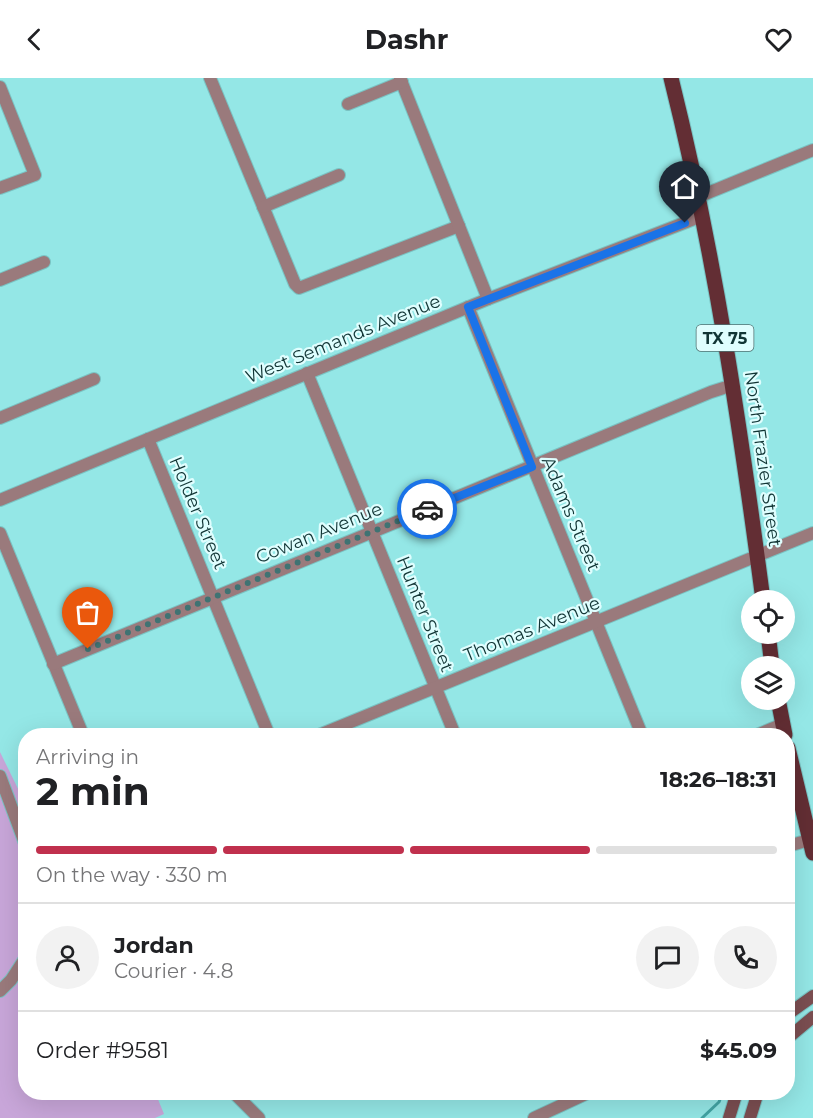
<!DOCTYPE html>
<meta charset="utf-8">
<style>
body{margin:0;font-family:Montserrat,sans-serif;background:#f2f2f2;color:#202124;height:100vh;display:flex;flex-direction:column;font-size:22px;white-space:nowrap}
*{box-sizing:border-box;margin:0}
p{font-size:20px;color:#757577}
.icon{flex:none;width:33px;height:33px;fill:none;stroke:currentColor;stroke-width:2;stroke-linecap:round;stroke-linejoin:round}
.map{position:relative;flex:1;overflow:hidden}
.sheet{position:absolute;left:18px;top:650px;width:777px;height:372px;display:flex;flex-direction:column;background:#fff;border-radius:24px;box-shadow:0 6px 24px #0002}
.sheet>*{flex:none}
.controls{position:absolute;left:741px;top:512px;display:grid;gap:12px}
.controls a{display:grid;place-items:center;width:54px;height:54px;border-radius:50%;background:#fff;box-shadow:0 6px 24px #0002;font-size:30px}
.pin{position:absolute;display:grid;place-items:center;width:51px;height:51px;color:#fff;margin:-62px -26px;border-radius:50% 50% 50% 0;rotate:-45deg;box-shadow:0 0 6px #0007}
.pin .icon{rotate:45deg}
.courier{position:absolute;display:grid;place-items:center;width:60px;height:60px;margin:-30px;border:4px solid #1a73e8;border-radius:50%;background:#fff;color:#222;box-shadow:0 2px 8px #0007}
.head em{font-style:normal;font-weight:700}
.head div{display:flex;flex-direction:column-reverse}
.head{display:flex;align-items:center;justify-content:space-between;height:102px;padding:0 18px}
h1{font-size:39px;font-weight:700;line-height:45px}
.bar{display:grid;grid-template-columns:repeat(4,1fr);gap:9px 6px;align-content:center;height:72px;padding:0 18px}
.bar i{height:8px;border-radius:4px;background:#e0e0e0}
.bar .on{background:#c0304d}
.bar p{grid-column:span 4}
.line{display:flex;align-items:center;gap:15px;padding:0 18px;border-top:2px solid #e0e0e0}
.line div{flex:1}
.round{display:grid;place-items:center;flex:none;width:63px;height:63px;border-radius:32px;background:#f2f2f2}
header{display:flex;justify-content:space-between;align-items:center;height:78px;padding:0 18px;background:#fff;font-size:27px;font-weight:700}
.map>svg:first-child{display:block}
.green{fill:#c8a6d9}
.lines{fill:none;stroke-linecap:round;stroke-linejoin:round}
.stream{stroke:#42a4a4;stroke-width:3}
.street-casing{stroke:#7ac3c3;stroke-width:14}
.secondary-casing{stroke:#7ac3c3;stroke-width:14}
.primary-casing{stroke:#7ac3c3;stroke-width:17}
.street{stroke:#9a7a7c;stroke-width:12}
.secondary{stroke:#7b4e51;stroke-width:12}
.primary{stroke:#632e34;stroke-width:15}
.done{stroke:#3f7373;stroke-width:6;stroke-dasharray:0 10.8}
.route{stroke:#1a73e8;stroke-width:8}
.labels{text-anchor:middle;stroke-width:4.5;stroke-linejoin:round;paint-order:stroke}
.shield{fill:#dffefe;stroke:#4f7171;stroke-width:1.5}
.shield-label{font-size:16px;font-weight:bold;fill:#113535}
.street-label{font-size:18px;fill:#113535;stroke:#dffefe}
</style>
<header><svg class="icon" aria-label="back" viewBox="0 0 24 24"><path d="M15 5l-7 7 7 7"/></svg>Dashr<svg class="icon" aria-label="heart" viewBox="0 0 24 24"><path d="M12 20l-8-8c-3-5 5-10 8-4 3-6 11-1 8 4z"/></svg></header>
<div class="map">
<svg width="813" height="1040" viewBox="0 0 813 1040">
<rect width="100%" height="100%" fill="#94e7e6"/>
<path class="green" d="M0,674l25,51 1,289h129l9,22 -9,4h-155z"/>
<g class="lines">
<path class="stream" d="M702,1040l17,-16 4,-10"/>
<defs>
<g id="street">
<path d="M210,0l85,206 4,4 160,-62"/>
<path d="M400,0l88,221"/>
<path d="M0,9l35,88 -35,13"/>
<path d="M348,26l54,-22"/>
<path d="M698,119l115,-47"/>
<path d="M263,129l76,-32"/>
<path d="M0,202l44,-18"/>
<path d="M468,229l174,428"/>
<path d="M307,295l148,362"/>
<path d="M0,340l94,-39"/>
<path d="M148,361l121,296"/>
<path d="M0,422l488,-201 214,-83"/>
<path d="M0,455l83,202"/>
<path d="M53,586l658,-272 22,-7"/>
<path d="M319,657l494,-202"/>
<path d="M757,657l26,-11"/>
<path d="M0,698l26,70"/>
<path d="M788,768l21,-6"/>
<path d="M0,913l11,-11 15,-23"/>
<path d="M233,1014l26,26"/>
<path d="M534,1040l56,-26"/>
</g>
<g id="secondary">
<path d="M788,936l25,-18"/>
<path d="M788,960l25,-21"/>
<path d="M729,1040l8,-26"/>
<path d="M750,1040l8,-26"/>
</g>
<g id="primary">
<path d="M671,0c43,172 69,347 92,522"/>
<path d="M768,555l4,33"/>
<path d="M778,621l7,36"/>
<path d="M788,670l25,105"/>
</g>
</defs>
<use href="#street" class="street-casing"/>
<use href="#secondary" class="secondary-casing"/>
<use href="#primary" class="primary-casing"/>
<use href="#street" class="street"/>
<use href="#secondary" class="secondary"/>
<use href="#primary" class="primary"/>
</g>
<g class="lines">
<path class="done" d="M88,571l339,-140"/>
<path class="route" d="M427,431l105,-42 -64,-160 217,-84"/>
</g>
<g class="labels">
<rect class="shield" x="696.5" y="247" width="57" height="26" rx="4.5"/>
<g class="shield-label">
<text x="725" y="266">TX 75</text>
</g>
<g class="street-label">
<text transform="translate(343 261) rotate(-22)" y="6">West Semands Avenue</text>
<text transform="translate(763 381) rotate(82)" y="6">North Frazier Street</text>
<text transform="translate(198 435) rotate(67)" y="6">Holder Street</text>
<text transform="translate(571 436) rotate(67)" y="6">Adams Street</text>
<text transform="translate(319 455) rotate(-22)" y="6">Cowan Avenue</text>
<text transform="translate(425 536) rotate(68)" y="6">Hunter Street</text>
<text transform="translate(532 551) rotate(-22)" y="6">Thomas Avenue</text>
</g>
</g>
</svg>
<div class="controls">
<a><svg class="icon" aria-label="locate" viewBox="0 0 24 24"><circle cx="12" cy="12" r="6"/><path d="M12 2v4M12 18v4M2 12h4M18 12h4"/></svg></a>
<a><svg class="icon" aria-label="layers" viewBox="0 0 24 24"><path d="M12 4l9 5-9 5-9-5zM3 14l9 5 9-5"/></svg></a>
</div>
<div class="pin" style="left:88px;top:571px;background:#ea580c"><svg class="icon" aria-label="bag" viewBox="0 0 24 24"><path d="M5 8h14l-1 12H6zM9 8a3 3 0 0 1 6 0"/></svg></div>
<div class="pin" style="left:685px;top:145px;background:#1f2937"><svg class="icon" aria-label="home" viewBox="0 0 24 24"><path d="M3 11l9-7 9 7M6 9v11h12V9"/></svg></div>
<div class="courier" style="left:427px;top:431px"><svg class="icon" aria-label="car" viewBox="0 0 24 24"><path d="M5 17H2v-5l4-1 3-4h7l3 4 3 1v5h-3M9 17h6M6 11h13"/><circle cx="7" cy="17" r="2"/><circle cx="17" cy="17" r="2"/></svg></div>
<section class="sheet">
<div class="head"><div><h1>2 min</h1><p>Arriving in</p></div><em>18:26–18:31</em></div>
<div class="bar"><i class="on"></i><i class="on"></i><i class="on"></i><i></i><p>On the way · 330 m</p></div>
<div class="line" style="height:108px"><a class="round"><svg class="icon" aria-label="person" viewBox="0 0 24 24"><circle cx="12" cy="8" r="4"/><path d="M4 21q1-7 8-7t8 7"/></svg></a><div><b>Jordan</b><p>Courier · 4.8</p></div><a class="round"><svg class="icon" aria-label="chat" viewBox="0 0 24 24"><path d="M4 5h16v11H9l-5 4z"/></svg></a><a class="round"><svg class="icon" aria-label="phone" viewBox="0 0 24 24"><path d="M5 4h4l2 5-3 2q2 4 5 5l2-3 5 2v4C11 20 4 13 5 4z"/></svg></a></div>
<div class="line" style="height:78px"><div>Order #9581</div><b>$45.09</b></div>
</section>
</div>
